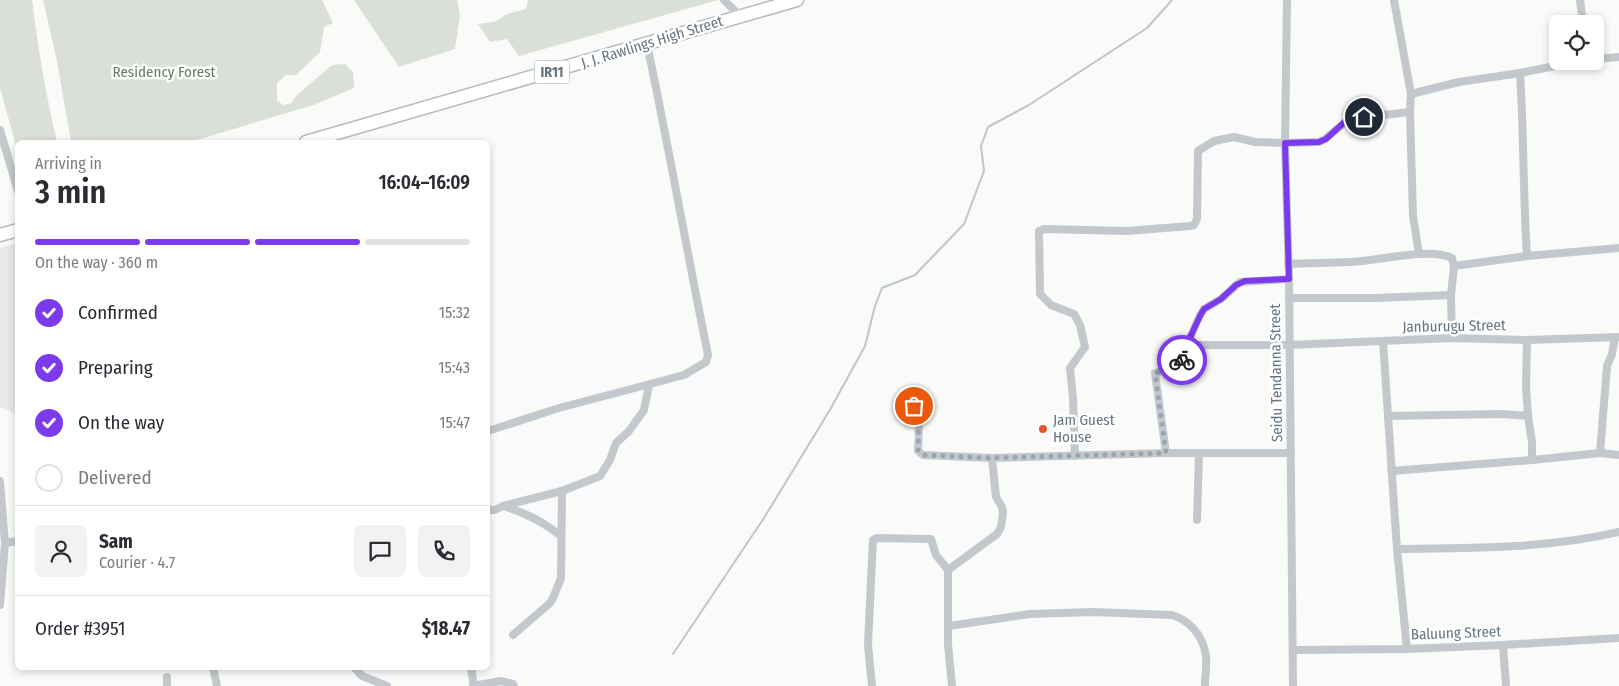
<!DOCTYPE html>
<meta charset="utf-8">
<style>
body{margin:0;font-family:"Fira Sans Condensed",sans-serif;background:#f2f2f3;color:#2b2b33;height:100vh;display:flex;flex-direction:column;font-size:19px;white-space:nowrap}
*{box-sizing:border-box;margin:0}
p{font-size:16px;color:#7c7c81}
.icon{flex:none;width:28px;height:28px;fill:none;stroke:currentColor;stroke-width:2;stroke-linecap:round;stroke-linejoin:round}
.map{position:relative;flex:1;overflow:hidden}
.drawer{position:absolute;left:15px;top:140px;width:475px;height:530px;display:flex;flex-direction:column;background:#fff;border-radius:8px;box-shadow:0 2px 8px #0003}
.drawer>*{flex:none}
.controls{position:absolute;left:1549px;top:15px;display:grid;gap:10px}
.controls a{display:grid;place-items:center;width:55px;height:55px;border-radius:8px;background:#fff;box-shadow:0 2px 8px #0003;font-size:25px}
.pin{position:absolute;display:grid;place-items:center;width:42px;height:42px;color:#fff;margin:-21px;border:2px solid #fff;border-radius:50%;box-shadow:0 1px 5px #0007}
.courier{position:absolute;display:grid;place-items:center;width:50px;height:50px;margin:-25px;border:4px solid #7c3aed;border-radius:50%;background:#fff;color:#222;box-shadow:0 1px 6px #0007}
.head em{font-style:normal;font-weight:600}
.head div{display:flex;flex-direction:column-reverse}
.head{display:flex;align-items:center;justify-content:space-between;height:85px;padding:0 20px}
h1{font-size:32px;font-weight:600;line-height:38px}
.bar{display:grid;grid-template-columns:repeat(4,1fr);gap:8px 5px;align-content:center;height:60px;padding:0 20px}
.bar i{height:6px;border-radius:4px;background:#e1e1e2}
.bar .current{background:#7c3aed}
.bar p{grid-column:span 4}
.line{display:flex;align-items:center;gap:12px;padding:0 20px;border-top:1px solid #e1e1e2}
.line div{flex:1}
.round{display:grid;place-items:center;flex:none;width:52px;height:52px;border-radius:8px;background:#f2f2f3}
ol{padding:0 20px;list-style:none}
li{display:flex;align-items:center;gap:15px;height:55px}
li p{margin-inline-start:auto}
li .icon{padding:5px;border-radius:50%;background:#7c3aed;color:#fff;stroke-width:4}
li:last-child{color:#7c7c81}
li i{width:28px;height:28px;border:2px solid #e1e1e2;border-radius:50%}
.map>svg:first-child{display:block}
.built{fill:#e8e9e9}
.green{fill:#dadfd7}
.lines{fill:none;stroke-linecap:round;stroke-linejoin:round}
.stream{stroke:#bbc7cb;stroke-width:2}
.primary-casing{stroke:#b5babe;stroke-width:15}
.minor{stroke:#c3c8cc;stroke-width:8}
.primary{stroke:#fff;stroke-width:12}
.done{stroke:#99a4ac;stroke-width:5;stroke-dasharray:0 9}
.route{stroke:#7c3aed;stroke-width:6}
.poi-dot{fill:#e4572e;stroke:#fff;stroke-width:2}
.labels{text-anchor:middle;stroke-width:5;stroke-linejoin:round;paint-order:stroke}
.shield{fill:#fff;stroke:#939fa8;stroke-width:1}
.shield-label{font-size:14px;font-weight:bold;fill:#657683}
.street-label{font-size:15px;fill:#657683;stroke:#fff}
.park-label{font-size:15px;fill:#687a64;stroke:#fff}
.poi-label{font-size:15px;fill:#657683;stroke:#fff;text-anchor:start}
</style>
<div class="map">
<svg width="1619" height="686" viewBox="0 0 1619 686">
<rect width="100%" height="100%" fill="#fafaf8"/>
<path class="built" d="M17,243l1,171h-3l-15,-7v-159z"/>
<g class="green">
<path d="M0,0h32c6,48 14,95 25,142h-39l-1,7 -17,-61z"/>
<path d="M43,0h279l11,23 -9,4 -4,25 -24,23h-10l-9,8v18l7,4 7,-2 6,-8 35,-30 13,-1 8,8 1,16 -41,17 -123,37h-119l-14,-81z"/>
<path d="M354,0h103l3,15 -5,34 -56,18z"/>
<path d="M528,0h190l-199,56 -12,-17 -17,3 -12,-18 16,-2 13,-8 19,-5z"/>
</g>
<g class="lines">
<path class="stream" d="M673,654l91,-136 67,-110 34,-62 10,-40 7,-18 33,-13 49,-51 20,-53 -3,-25 7,-19 41,-22 118,-77 25,-28"/>
<defs>
<g id="primary">
<path d="M306,142l491,-142"/>
<path d="M0,235l18,-5"/>
</g>
</defs>
<use href="#primary" class="primary-casing"/>
<g class="minor">
<path d="M724,0l16,16"/>
<path d="M1287,0l-2,143 4,136 4,407"/>
<path d="M1580,0l3,24"/>
<path d="M1595,59l24,-2"/>
<path d="M1411,94l48,-12 61,-9 60,-12"/>
<path d="M1410,112l3,104 6,38"/>
<path d="M0,130l18,61"/>
<path d="M1527,256l92,-8"/>
<path d="M1288,264c21,-1 41,-1 62,-2 27,-1 79,-15 102,-4l2,8"/>
<path d="M1451,295l3,-29 73,-10c-4,-61 -3,-122 -7,-183"/>
<path d="M1289,298h86l76,-3 1,43"/>
<path d="M1527,340l-1,46 2,30 4,26v18"/>
<path d="M1383,341l14,208 10,100"/>
<path d="M1187,345h102l163,-7 75,2 92,-3"/>
<path d="M905,395c17,20 14,31 13,56l5,4 69,3 174,-5h125"/>
<path d="M1388,416l113,-2 27,2"/>
<path d="M488,431l71,-23 125,-33 22,-13 2,-7c-21,-103 -39,-207 -61,-311"/>
<path d="M1166,453l-11,-80 25,-7 7,-21 13,-30 4,-6 17,-10 19,-17 49,-3"/>
<path d="M1600,453l7,-87 5,-12 3,-16"/>
<path d="M1075,456l-2,-58 -3,-30 15,-21 -5,-22 -6,-11 -23,-9 -11,-11 -1,-63 5,-2 83,2 63,-5 4,-1 3,-6 1,-68 16,-10 20,-4 21,5 30,1 34,-1 6,-3 24,-20 61,-7 1,-18 -17,-94"/>
<path d="M1391,471l141,-11 68,-7 19,2"/>
<path d="M0,481l5,62 -5,62"/>
<path d="M503,506c23,7 38,15 57,29"/>
<path d="M488,510h7l8,-4 59,-15 38,-15 10,-16 6,-17 13,-12 15,-21 5,-25"/>
<path d="M1197,520l2,-67"/>
<path d="M5,543l13,-2"/>
<path d="M1397,549c74,-1 150,0 222,-17"/>
<path d="M949,626l81,-12 62,-2 80,3c16,5 29,18 33,36 3,10 0,24 0,35"/>
<path d="M513,635l37,-32 3,-5 8,-20 1,-87"/>
<path d="M1503,645l3,41"/>
<path d="M1293,650l114,-1 96,-4 116,-7"/>
<path d="M213,668l4,18"/>
<path d="M355,668l7,8 25,10"/>
<path d="M471,668l3,18"/>
<path d="M167,686v-9"/>
<path d="M473,686l28,-5 12,3 1,2"/>
<path d="M872,686l-4,-41 5,-105 3,-2 55,1 5,16 12,15"/>
<path d="M952,686l-4,-42v-74l49,-36 4,-7 2,-14 -1,-6 -6,-10 -4,-39"/>
</g>
<use href="#primary" class="primary"/>
</g>
<g class="lines">
<path class="done" d="M914,406l5,14 -1,30 5,5 69,3 174,-5 -11,-80 25,-7 2,-6"/>
<path class="route" d="M1182,360l4,-14 14,-30 4,-7 17,-10 15,-14 9,-4 44,-2 -4,-136 34,-1 7,-3 23,-21 15,-1"/>
</g>
<circle class="poi-dot" cx="1043" cy="429" r="5"/>
<g class="labels">
<rect class="shield" x="534.5" y="60.5" width="35" height="23" rx="4"/>
<g class="shield-label">
<text x="552" y="77">IR11</text>
</g>
<g class="street-label">
<text transform="translate(652 42) rotate(-17)" y="5">J. J. Rawlings High Street</text>
<text transform="translate(1454 326) rotate(-1)" y="5">Janburugu Street</text>
<text transform="translate(1276 373) rotate(-91)" y="5">Seidu Tendanna Street</text>
<text transform="translate(1456 633) rotate(-2)" y="5">Baluung Street</text>
</g>
<g class="park-label">
<text x="164" y="77">Residency Forest</text>
</g>
<g class="poi-label">
<text x="1053" y="425">Jam Guest<tspan x="1053" dy="17">House</tspan></text>
</g>
</g>
</svg>
<div class="controls">
<a><svg class="icon" aria-label="locate" viewBox="0 0 24 24"><circle cx="12" cy="12" r="6"/><path d="M12 2v4M12 18v4M2 12h4M18 12h4"/></svg></a>
</div>
<div class="pin" style="left:914px;top:406px;background:#ea580c"><svg class="icon" aria-label="bag" viewBox="0 0 24 24"><path d="M5 8h14l-1 12H6zM9 8a3 3 0 0 1 6 0"/></svg></div>
<div class="pin" style="left:1364px;top:117px;background:#1f2937"><svg class="icon" aria-label="home" viewBox="0 0 24 24"><path d="M3 11l9-7 9 7M6 9v11h12V9"/></svg></div>
<div class="courier" style="left:1182px;top:360px"><svg class="icon" aria-label="bike" viewBox="0 0 24 24"><circle cx="6" cy="16" r="4"/><circle cx="18" cy="16" r="4"/><path d="M6 16l4-8h5l3 8M10 8l3 8H6M13 5h3"/></svg></div>
<section class="drawer">
<div class="head"><div><h1>3 min</h1><p>Arriving in</p></div><em>16:04–16:09</em></div>
<div class="bar"><i class="current"></i><i class="current"></i><i class="current"></i><i></i><p>On the way · 360 m</p></div>
<ol>
<li><svg class="icon" aria-label="check" viewBox="0 0 24 24"><path d="M5 12l5 5 9-10"/></svg>Confirmed<p>15:32</p></li>
<li><svg class="icon" aria-label="check" viewBox="0 0 24 24"><path d="M5 12l5 5 9-10"/></svg>Preparing<p>15:43</p></li>
<li><svg class="icon" aria-label="check" viewBox="0 0 24 24"><path d="M5 12l5 5 9-10"/></svg>On the way<p>15:47</p></li>
<li><i></i>Delivered</li>
</ol>
<div class="line" style="height:90px"><a class="round"><svg class="icon" aria-label="person" viewBox="0 0 24 24"><circle cx="12" cy="8" r="4"/><path d="M4 21q1-7 8-7t8 7"/></svg></a><div><b>Sam</b><p>Courier · 4.7</p></div><a class="round"><svg class="icon" aria-label="chat" viewBox="0 0 24 24"><path d="M4 5h16v11H9l-5 4z"/></svg></a><a class="round"><svg class="icon" aria-label="phone" viewBox="0 0 24 24"><path d="M5 4h4l2 5-3 2q2 4 5 5l2-3 5 2v4C11 20 4 13 5 4z"/></svg></a></div>
<div class="line" style="height:65px"><div>Order #3951</div><b>$18.47</b></div>
</section>
</div>
